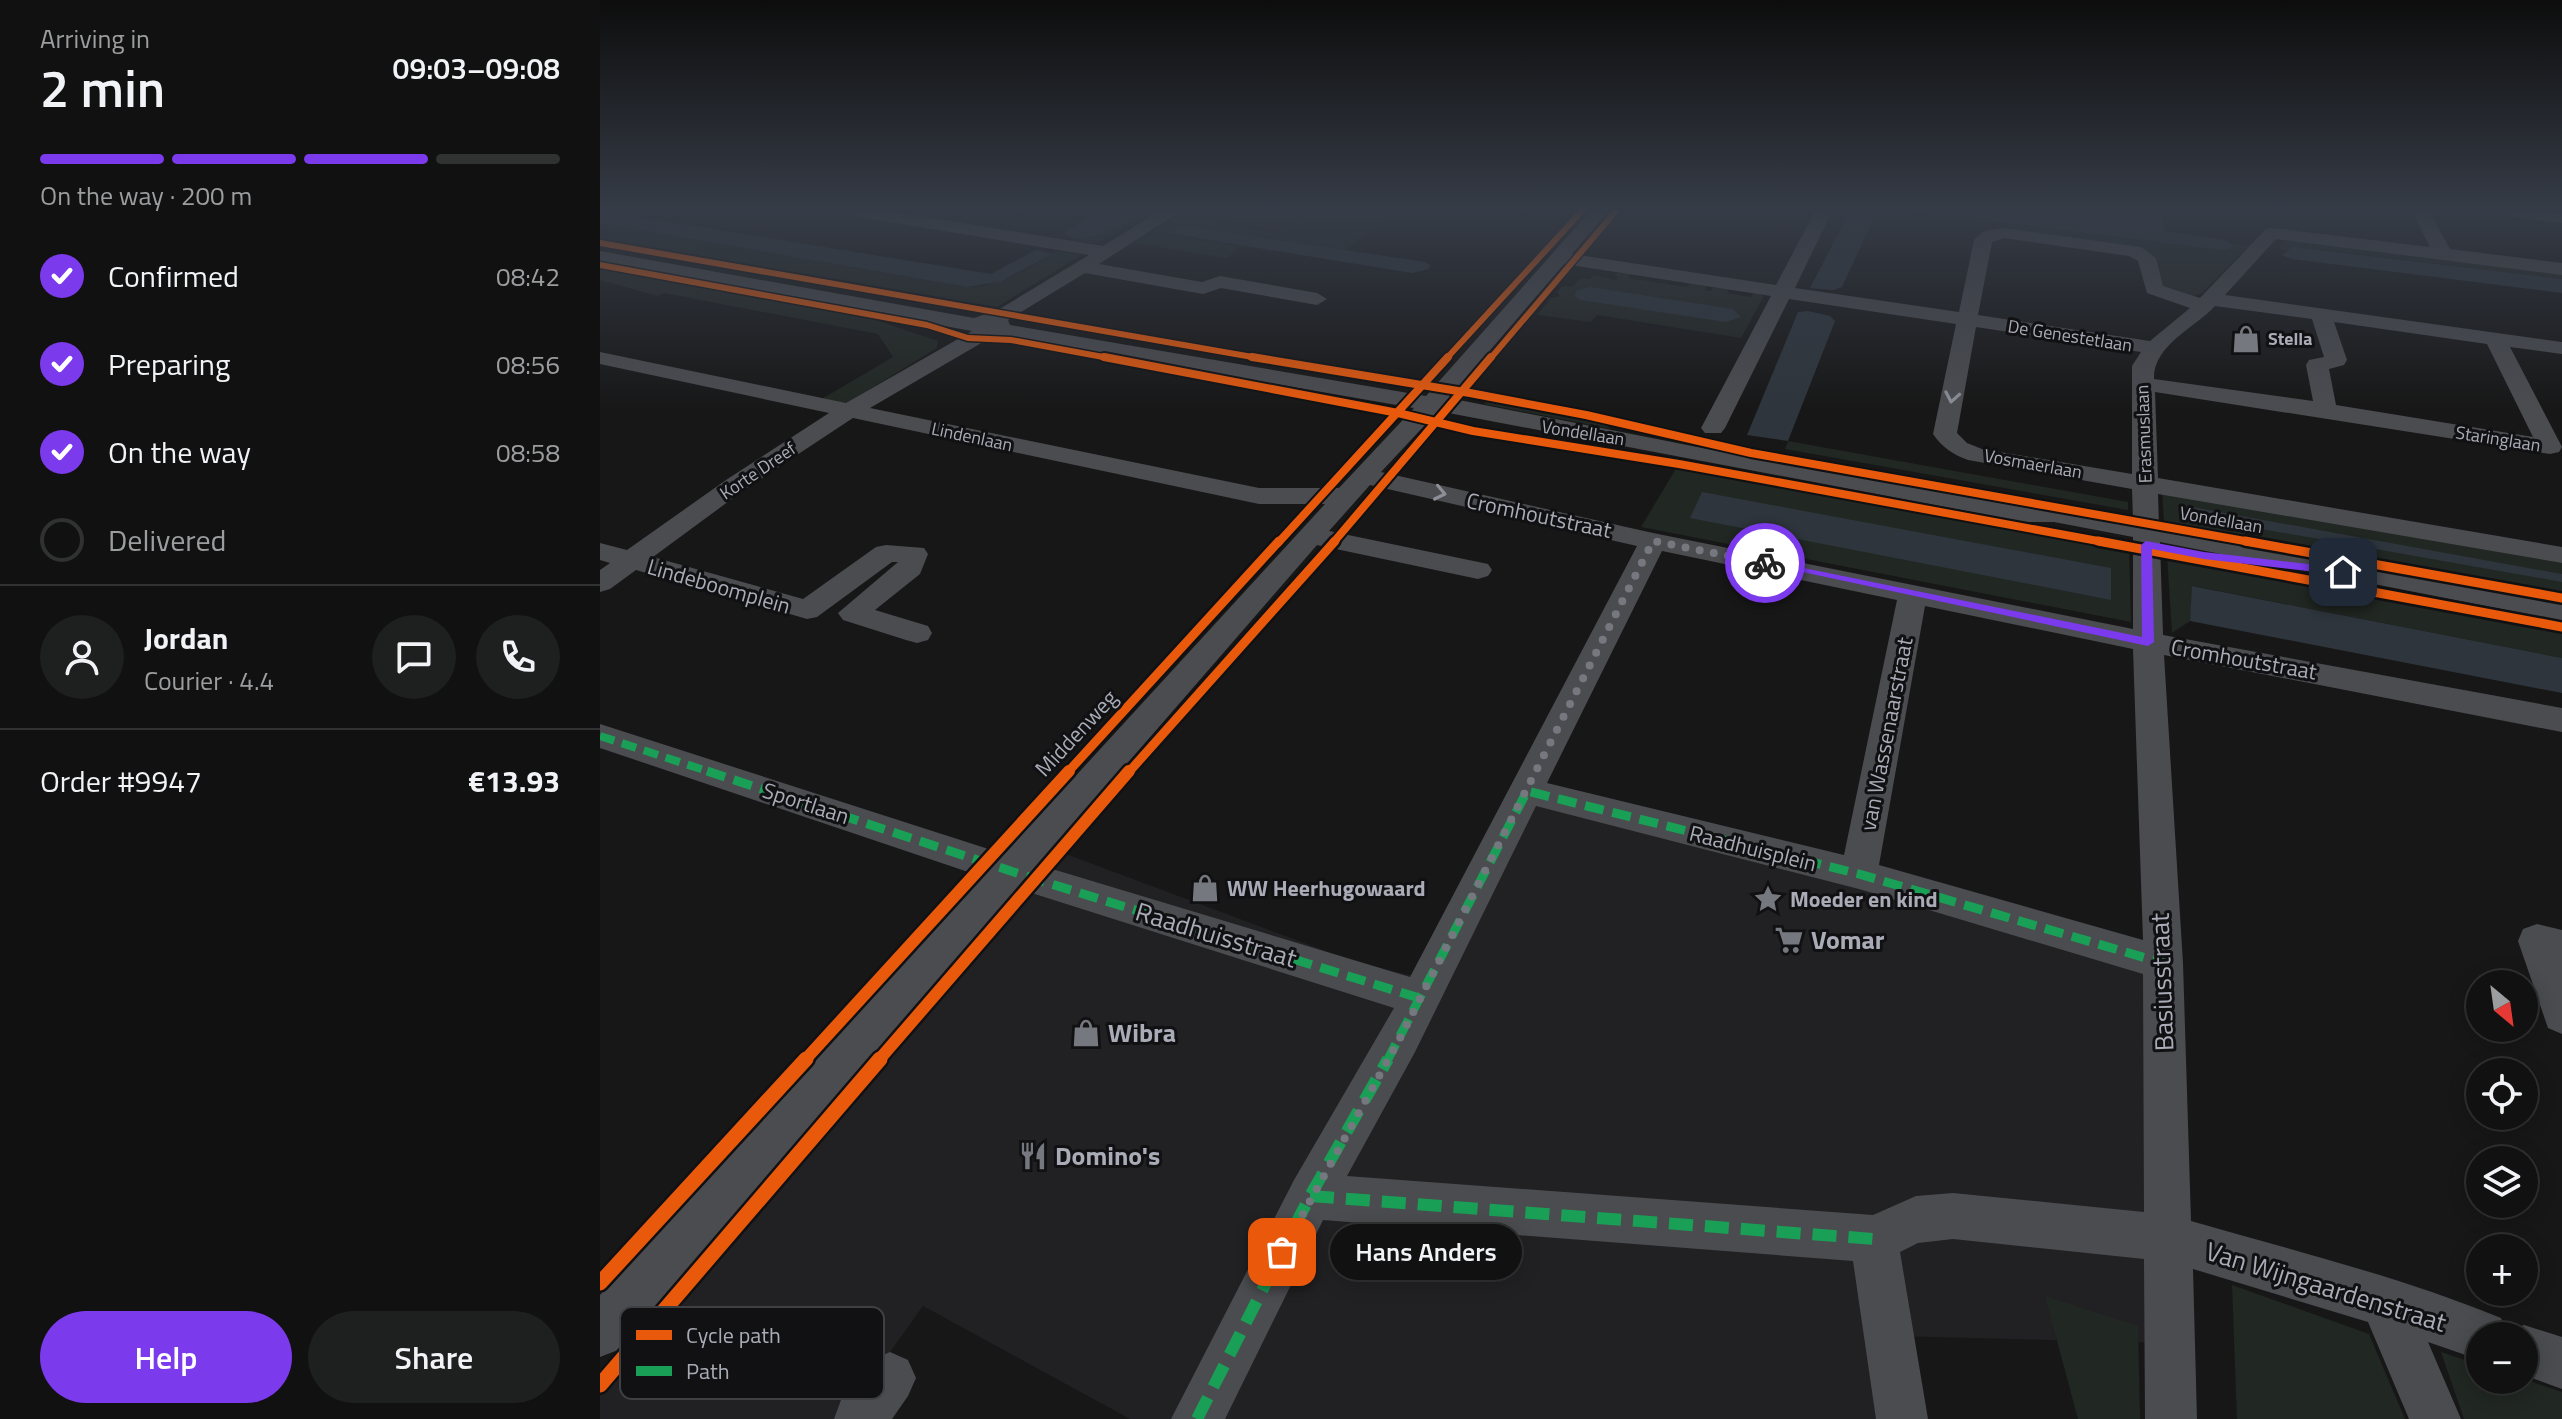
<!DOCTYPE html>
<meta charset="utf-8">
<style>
body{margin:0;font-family:"Titillium Web",sans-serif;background:#1e1f1f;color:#f1f3f6;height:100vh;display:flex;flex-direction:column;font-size:30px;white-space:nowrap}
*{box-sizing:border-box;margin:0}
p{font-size:26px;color:#9c9d9f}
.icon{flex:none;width:44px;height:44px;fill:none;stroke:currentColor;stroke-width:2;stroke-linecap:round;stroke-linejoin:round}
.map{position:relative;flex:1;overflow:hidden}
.panel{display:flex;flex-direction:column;background:#111;width:600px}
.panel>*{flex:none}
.needle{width:52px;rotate:151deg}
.controls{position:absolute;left:1866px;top:970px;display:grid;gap:16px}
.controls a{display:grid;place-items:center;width:72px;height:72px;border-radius:50%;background:#111;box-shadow:0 4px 20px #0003,0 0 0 2px #303131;font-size:40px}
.pin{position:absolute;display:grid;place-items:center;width:68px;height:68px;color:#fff;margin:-34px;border-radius:16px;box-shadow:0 4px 12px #0006}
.courier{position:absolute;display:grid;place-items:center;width:80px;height:80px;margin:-40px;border:6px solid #7c3aed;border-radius:50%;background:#fff;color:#222;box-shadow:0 2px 10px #0007}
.bubble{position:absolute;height:56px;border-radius:28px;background:#111;box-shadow:0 4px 20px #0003,0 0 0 2px #303131;font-size:26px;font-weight:600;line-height:56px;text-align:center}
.headline em{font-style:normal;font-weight:600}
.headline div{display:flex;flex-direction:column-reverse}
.headline{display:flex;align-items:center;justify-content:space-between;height:136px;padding:0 40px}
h1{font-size:52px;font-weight:600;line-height:60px}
.bar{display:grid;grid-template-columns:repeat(4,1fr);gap:12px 8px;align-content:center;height:96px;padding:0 40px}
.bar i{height:10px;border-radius:6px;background:#303131}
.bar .on{background:#7c3aed}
.bar p{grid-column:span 4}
.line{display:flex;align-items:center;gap:20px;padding:0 40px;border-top:2px solid #303131}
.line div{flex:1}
.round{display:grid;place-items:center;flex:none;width:84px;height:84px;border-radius:42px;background:#1e1f1f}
ol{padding:0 40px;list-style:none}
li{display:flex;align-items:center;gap:24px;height:88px}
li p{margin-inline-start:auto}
li .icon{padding:8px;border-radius:50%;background:#7c3aed;color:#fff;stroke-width:4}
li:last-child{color:#9c9d9f}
li i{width:44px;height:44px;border:4px solid #303131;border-radius:50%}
.cta{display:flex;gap:16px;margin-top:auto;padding:16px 40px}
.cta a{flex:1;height:92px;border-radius:48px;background:#7c3aed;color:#fff;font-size:32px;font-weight:600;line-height:92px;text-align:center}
.cta a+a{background:#1e1f1f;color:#f1f3f6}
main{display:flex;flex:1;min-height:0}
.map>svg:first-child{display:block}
.built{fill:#212123}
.green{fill:#212722}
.water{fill:#2e353c}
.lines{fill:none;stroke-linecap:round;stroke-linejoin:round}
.minor{fill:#4b4c50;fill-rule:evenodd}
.quiet-far2{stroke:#1a9f57;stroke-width:8;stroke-dasharray:15 8;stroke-linecap:butt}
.quiet-far1{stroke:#1a9f57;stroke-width:9;stroke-dasharray:19 9;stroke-linecap:butt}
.quiet{stroke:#1a9f57;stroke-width:12;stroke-dasharray:24 12;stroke-linecap:butt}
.cycleway-far4-casing{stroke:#111113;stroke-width:9}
.cycleway-far3-casing{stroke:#111113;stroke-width:12}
.cycleway-far2-casing{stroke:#111113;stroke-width:14}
.cycleway-far1-casing{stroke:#111113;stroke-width:17}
.cycleway-casing{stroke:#111113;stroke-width:20}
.cycleway-far4{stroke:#e8590c;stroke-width:6}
.cycleway-far3{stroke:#e8590c;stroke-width:8}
.cycleway-far2{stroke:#e8590c;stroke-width:9}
.cycleway-far1{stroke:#e8590c;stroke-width:12}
.cycleway{stroke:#e8590c;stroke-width:15}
.oneway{stroke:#8d8f98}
.route{fill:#7c3aed}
.done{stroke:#76787f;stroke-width:8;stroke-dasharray:0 14.4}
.labels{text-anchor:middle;stroke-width:6;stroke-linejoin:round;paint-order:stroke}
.far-street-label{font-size:18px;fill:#a9acb7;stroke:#111113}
.far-poi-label{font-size:18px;font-weight:bold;fill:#a9acb7;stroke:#111113;text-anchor:start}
.street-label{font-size:22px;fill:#a9acb7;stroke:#111113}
.poi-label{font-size:22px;font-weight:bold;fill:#a9acb7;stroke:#111113;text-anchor:start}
.near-street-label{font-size:26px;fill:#a9acb7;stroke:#111113}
.near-poi-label{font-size:26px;font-weight:bold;fill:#a9acb7;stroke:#111113;text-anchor:start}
.key{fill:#111113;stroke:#3f4044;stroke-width:2}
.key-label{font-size:22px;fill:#a9acb7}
</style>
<main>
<section class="panel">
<div class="headline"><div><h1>2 min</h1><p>Arriving in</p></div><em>09:03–09:08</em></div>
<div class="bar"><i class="on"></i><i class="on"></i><i class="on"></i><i></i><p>On the way · 200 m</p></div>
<ol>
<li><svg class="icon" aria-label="check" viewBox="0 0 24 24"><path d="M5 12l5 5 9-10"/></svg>Confirmed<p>08:42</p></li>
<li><svg class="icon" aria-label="check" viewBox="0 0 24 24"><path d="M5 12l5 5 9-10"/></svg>Preparing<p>08:56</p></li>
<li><svg class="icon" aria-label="check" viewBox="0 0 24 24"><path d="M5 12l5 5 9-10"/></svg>On the way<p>08:58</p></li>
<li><i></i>Delivered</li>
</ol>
<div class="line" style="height:144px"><a class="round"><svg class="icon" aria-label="person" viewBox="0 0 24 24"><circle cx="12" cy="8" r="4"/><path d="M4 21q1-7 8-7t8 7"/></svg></a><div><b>Jordan</b><p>Courier · 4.4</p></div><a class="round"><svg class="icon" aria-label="chat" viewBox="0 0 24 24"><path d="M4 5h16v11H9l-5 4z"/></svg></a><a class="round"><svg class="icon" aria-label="phone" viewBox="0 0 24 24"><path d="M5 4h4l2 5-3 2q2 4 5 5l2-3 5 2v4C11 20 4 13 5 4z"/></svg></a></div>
<div class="line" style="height:104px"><div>Order #9947</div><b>€13.93</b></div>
<div class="cta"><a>Help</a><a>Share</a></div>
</section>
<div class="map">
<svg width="1962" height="1419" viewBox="0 0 1962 1419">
<rect width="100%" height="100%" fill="#171717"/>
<g class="built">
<path d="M577,211h128l-25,18 -105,-16z"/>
<path d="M927,791l636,172 7,380 -279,-7 11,83h-772l-207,-113 -81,113h-242v-34l458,-534 305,114 66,14z"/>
</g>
<g class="green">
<path d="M526,211h39l-26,17 -11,-2 -32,18 -26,-4 25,-3 19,-11 12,-1 -6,-10z"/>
<path d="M706,211h87l-47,39 -162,-24 -14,4 2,6 69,11 -15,11 -91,-15 46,-28 93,18z"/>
<path d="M0,223l367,64c35,0 61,-19 90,-36l24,4 -84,52 -397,-69z"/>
<path d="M1404,223l210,26 19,-3 -1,-4 16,4 -46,47 -12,4 -25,-5 -13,-35 -150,-26z"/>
<path d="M1686,240l276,33v6l-244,-30 -40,1z"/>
<path d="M0,267l266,50 72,24 -1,7 -93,57 -24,-5 73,-43 -15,-23 -214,-41 -7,3 -57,-16z"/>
<path d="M1026,271l6,1 -4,6 59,9 4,-5 17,3 -3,5 6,1 3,-5 16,2 -3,5 24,4 3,-5 10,4 -23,42 -144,-23 -6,7 -54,-7 14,-17 9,-2 -3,-4 5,-6 10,1 9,-9 9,1 3,-4 23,5 2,-3 -5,-3z"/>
<path d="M889,399l111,22 11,8 -127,-25z"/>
<path d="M1188,441l340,61v8l-343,-61z"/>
<path d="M1077,467l452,81 2,74 -490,-95z"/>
<path d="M1562,491l400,72v31l-398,-72z"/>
<path d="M1567,555l395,75v28l-369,-72 -3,35 -18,12z"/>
<path d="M1632,1285l137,49 36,85h-168z"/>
<path d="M1445,1296l93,30 2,93h-62z"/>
<path d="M1841,1352l39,13v15l44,-1 38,13v27h-98z"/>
</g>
<g class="water">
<path d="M0,211l391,63 45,-24 16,4 -52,28 -33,5 -367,-64z"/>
<path d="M500,211h26l-6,4 9,7c-16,7 -47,24 -63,13l-1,-4z"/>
<path d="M1250,211h30l-4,2 -34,74 -9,3 -23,-2z"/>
<path d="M1312,211h250l2,20 62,9 8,6 -8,4 -12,-1z"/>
<path d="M584,226l241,36 5,3 -1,4 -17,4 -245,-40z"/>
<path d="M1693,247l269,32v14l-270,-34 -10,-4z"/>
<path d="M990,287l143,22 8,8 -15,5 -146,-22 -6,-4 3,-6z"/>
<path d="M1208,311l22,5 5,5 -47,120 -41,-6 51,-123z"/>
<path d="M1102,492l409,76v32l-421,-82z"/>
<path d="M1586,506l376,68v8l-374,-66z"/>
<path d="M1592,586l370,72v35l-372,-72z"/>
</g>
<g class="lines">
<g class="minor">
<path d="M246,211h43l214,35 57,-35h21l-82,53 103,18 18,-6 97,17 10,6 -10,6 -96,-17 -18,6 -118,-21 -77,47 2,5 416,71 164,-185h18l-36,43 204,31 39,-74h17l-37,77 164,24 15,-72 10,-9 20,-3 137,19 15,11 7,28 37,12 66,-69 6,-1 158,19 -18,-36h17l21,38 112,14v12l-286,-36 -51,56 337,47v12l-52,-7 52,100 -3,5 -9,2 -395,-62 3,86 404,69v16l-404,-69 1,32 403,77v18l-402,-79 3,93 399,73v24l-398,-77 19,308 8,258c104,30 210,56 310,97l5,14 18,-7 38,12v52l-38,-14v-39h-44v24l-52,-18 33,77h-52l-41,-97 -175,-53 4,150h-52l-1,-160 -191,-20 -35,4 -18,9 28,167h-52l-23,-158 -530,-41 -98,199h-54l123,-239 100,-172 -375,-119 -401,461 -18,7v-62l383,-418 -383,-129v-24l404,130 321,-350h-66l-406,-86 -109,72 -91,67 150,42 73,-52 10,-2 38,3 4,6 -8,20 -45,36 53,16 4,7 -4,7 -11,3 -11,-3 -63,-20 -5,-7 60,-51h-6l-75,55 -10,2 -171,-49 -26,19 -10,3v-22l10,-7 -10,-3v-17l27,7 99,-70 103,-67 -229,-49v-12l246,51 126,-72 -372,-68v-12l374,67 24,-8 91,-55 -235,-39zM1404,238l125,18 9,5 9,32 43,15 -40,33 -172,-26 14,-73zM964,264l207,32 -70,132 4,5h16l4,-5 64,-129 167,25 -23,110c10,14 19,20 35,26l164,29 1,31 -79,-14h-29l-272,-48 -304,-60zM1615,306l97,13 12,38 -15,3 -3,5 7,36 -159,-22c-1,-34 41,-51 61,-73zM1734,322l153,22 46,93 -197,-32 -7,-36 15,-4 3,-5zM1376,327l165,25 -9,14v108l-150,-25 -15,-6 -10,-10zM395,335l419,73 -75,80h-80l-389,-80zM838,411l587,111h29l79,15v92l-480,-96 -272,-61zM770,485l267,61 -227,431 -371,-112 278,-320 161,34 10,-3 4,-6 -4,-6 -159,-33zM1062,551l235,49 -53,255 -297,-72zM1325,606l208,43 10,291 -264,-75zM936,806l323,83 284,85 1,238 -191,-19 -37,3 -43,19 -526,-39 68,-124z"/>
<path d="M1900,211l62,2v10l-54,-7z"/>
<path d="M1937,924l25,6v104l-14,-6 -30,-87 5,-12z"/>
<path d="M290,1352l18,8 8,18 -8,18 -16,23h-58l7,-19 31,-40z"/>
</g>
<path class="quiet-far2" d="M0,736l113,37"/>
<g class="quiet-far1">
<path d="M107,771l328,108 384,119"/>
<path d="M787,1061l140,-270 332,83 304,89"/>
</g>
<g class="quiet">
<path d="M710,1196l564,43"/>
<path d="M597,1419l113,-223 78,-137"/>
</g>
<defs>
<g id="cycleway-far4">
<path d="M0,243l664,116"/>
<path d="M0,265l327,60 41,13 43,2 103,19"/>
<path d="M846,359l136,-148"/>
<path d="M890,359l126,-148"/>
</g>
<g id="cycleway-far3">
<path d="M504,357l294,56 75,18 206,33 430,79"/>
<path d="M652,357l218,36 116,22 165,38 505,90"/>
<path d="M678,543l170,-186"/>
<path d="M733,543l158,-186"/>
</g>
<g id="cycleway-far2">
<path d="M1498,541l464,86"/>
<path d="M1645,541l317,57"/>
<path d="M467,773l212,-232"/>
<path d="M528,773l207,-232"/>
</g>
<g id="cycleway-far1">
<path d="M204,1061l265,-290"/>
<path d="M278,1061l251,-290"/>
</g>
<g id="cycleway">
<path d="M0,1283l206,-224"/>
<path d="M0,1385l280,-326"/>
</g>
</defs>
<use href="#cycleway-far4" class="cycleway-far4-casing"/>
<use href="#cycleway-far3" class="cycleway-far3-casing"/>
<use href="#cycleway-far2" class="cycleway-far2-casing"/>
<use href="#cycleway-far1" class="cycleway-far1-casing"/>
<use href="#cycleway" class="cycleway-casing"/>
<use href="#cycleway-far4" class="cycleway-far4"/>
<use href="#cycleway-far3" class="cycleway-far3"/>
<use href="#cycleway-far2" class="cycleway-far2"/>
<use href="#cycleway-far1" class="cycleway-far1"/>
<use href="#cycleway" class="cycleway"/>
</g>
<defs><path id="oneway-chevron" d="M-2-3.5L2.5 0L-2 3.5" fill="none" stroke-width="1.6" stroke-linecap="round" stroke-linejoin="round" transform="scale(2)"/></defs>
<g class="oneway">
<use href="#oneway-chevron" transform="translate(1352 397) rotate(100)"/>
<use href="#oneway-chevron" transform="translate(840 493) rotate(12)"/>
</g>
<linearGradient id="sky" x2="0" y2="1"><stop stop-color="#0d0d0d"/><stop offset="0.51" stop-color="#363c47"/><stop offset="1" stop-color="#363c47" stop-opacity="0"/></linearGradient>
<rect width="1962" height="410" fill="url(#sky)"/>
<path class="route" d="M1546,541l58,11 139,16 6,4 -6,3 -139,-16 -52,-10 2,93 -6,4 -388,-83 5,-3 377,77 -1,-92z"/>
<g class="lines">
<path class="done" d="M682,1252l118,-214 253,-497 112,22"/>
</g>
<defs>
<symbol id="shop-bare" viewBox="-9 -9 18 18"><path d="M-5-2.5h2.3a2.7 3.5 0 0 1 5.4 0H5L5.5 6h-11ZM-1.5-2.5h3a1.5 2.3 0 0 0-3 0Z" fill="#76787f" stroke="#111113" stroke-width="2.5" paint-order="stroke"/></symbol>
<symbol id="sight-bare" viewBox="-9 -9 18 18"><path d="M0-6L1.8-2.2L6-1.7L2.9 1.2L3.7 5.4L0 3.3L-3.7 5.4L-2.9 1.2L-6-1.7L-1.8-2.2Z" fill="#76787f" stroke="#111113" stroke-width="2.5" paint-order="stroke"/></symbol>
<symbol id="supermarket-bare" viewBox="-9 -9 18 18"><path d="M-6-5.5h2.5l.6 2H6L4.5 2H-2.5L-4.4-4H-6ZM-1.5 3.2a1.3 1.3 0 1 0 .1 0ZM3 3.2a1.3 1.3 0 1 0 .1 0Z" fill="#76787f" stroke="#111113" stroke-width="2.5" paint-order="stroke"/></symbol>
<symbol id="restaurant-bare" viewBox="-9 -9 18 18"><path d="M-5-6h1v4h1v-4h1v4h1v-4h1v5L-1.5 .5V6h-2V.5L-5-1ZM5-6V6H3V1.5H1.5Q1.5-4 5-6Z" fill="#76787f" stroke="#111113" stroke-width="2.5" paint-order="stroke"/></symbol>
</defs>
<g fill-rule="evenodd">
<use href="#shop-bare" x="1626" y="319" width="40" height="40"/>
<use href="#shop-bare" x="585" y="868" width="40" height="40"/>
<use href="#sight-bare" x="1148" y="879" width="40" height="40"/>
<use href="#supermarket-bare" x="1169" y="920" width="40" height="40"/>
<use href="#shop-bare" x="466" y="1013" width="40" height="40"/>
<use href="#restaurant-bare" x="413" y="1136" width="40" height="40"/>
</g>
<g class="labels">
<g class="far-street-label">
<text transform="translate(1470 336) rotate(9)" y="6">De Genestetlaan</text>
<text transform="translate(983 433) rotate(9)" y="6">Vondellaan</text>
<text transform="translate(1544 434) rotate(-92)" y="6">Erasmuslaan</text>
<text transform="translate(372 437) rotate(12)" y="6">Lindenlaan</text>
<text transform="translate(1898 439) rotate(9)" y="6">Staringlaan</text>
<text transform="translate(1433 464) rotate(10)" y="6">Vosmaerlaan</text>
<text transform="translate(158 471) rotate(-34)" y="6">Korte Dreef</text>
<text transform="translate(1621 520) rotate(10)" y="6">Vondellaan</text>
</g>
<g class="far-poi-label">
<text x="1668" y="345">Stella</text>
</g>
<g class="street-label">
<text transform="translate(939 515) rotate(12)" y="8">Cromhoutstraat</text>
<text transform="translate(119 586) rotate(16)" y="8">Lindeboomplein</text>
<text transform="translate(1644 659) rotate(10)" y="8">Cromhoutstraat</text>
<text transform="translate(476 733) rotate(-47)" y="8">Middenweg</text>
<text transform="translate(1286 734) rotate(-79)" y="8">van Wassenaarstraat</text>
<text transform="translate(206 803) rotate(18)" y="8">Sportlaan</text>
<text transform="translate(1153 848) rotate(14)" y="8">Raadhuisplein</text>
</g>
<g class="poi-label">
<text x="627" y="896">WW Heerhugowaard</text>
<text x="1190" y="907">Moeder en kind</text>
</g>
<g class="near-street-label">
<text transform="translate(616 935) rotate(17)" y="9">Raadhuisstraat</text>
<text transform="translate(1562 982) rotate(-92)" y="9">Basiusstraat</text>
<text transform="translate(1726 1287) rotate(17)" y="9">Van Wijngaardenstraat</text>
</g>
<g class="near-poi-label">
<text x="1211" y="949">Vomar</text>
<text x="508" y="1042">Wibra</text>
<text x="455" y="1165">Domino's</text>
</g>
</g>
<rect x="20" y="1307" width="264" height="92" rx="12" class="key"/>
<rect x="36" y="1330" width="36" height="10" fill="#e8590c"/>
<rect x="36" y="1366" width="36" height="10" fill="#1a9f57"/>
<g class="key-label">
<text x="86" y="1343">Cycle path</text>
<text x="86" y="1379">Path</text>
</g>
</svg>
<div class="controls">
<a><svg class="needle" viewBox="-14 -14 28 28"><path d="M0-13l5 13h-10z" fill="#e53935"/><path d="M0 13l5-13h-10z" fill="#9c9d9f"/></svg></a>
<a><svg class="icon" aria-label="locate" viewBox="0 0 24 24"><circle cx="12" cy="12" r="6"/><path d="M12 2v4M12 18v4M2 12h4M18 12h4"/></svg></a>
<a><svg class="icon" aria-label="layers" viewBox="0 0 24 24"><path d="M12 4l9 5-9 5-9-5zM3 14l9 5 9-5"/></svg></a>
<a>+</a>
<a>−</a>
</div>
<div class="pin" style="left:682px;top:1252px;background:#ea580c"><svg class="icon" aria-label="bag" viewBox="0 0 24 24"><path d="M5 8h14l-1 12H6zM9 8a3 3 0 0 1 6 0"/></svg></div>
<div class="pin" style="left:1743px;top:572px;background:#1f2937"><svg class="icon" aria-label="home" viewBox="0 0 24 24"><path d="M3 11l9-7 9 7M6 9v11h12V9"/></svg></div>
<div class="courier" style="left:1165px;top:563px"><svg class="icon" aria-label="bike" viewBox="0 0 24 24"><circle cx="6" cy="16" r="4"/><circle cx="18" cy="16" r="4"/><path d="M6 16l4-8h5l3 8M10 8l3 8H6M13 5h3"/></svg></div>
<div class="bubble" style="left:730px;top:1224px;width:192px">Hans Anders</div>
</div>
</main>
